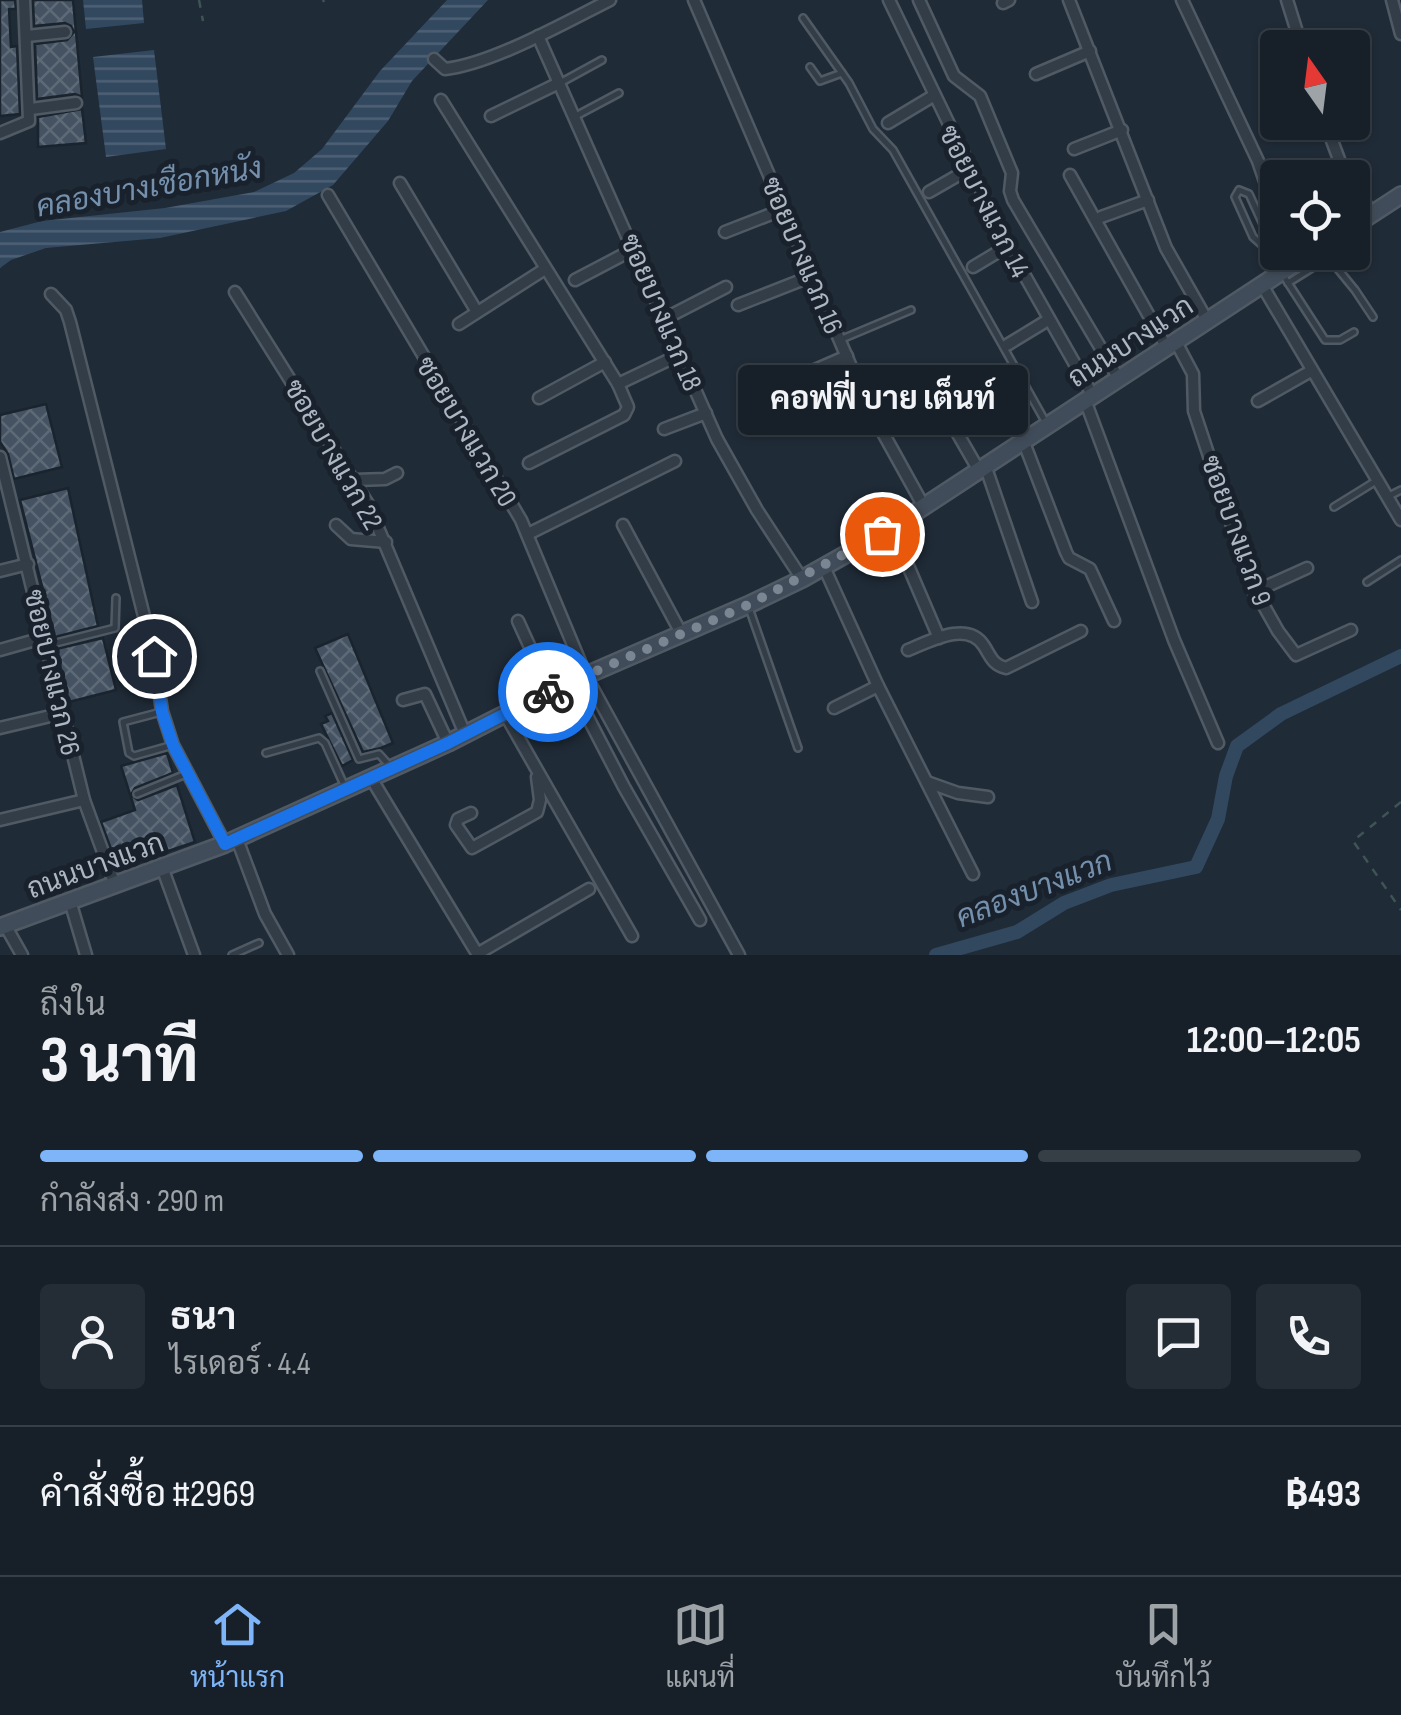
<!DOCTYPE html>
<html lang="th">
<meta charset="utf-8">
<style>
body{margin:0;font-family:"Sofia Sans Condensed",Sarabun,sans-serif;background:#242d35;color:#f1f3f6;height:100vh;display:flex;flex-direction:column;font-size:38px;white-space:nowrap}
*{box-sizing:border-box;margin:0}
p{font-size:32px;color:#9ea3a8}
.icon{flex:none;width:55px;height:55px;fill:none;stroke:currentColor;stroke-width:2;stroke-linecap:round;stroke-linejoin:round}
.map{position:relative;height:955px;overflow:hidden}
.details{display:flex;flex-direction:column;background:#172029;flex:1}
.details>*{flex:none}
.needle{width:65px;rotate:346deg}
.tools{position:absolute;left:1260px;top:30px;display:grid;gap:20px}
.tools a{display:grid;place-items:center;width:110px;height:110px;border-radius:10px;background:#172029;box-shadow:0 2px 8px #0004,0 0 0 2px #363e46;font-size:50px}
.pin{position:absolute;display:grid;place-items:center;width:85px;height:85px;color:#fff;margin:-42px;border:5px solid #fff;border-radius:50%;box-shadow:0 2px 10px #0007}
.courier{position:absolute;display:grid;place-items:center;width:100px;height:100px;margin:-50px;border:8px solid #1a73e8;border-radius:50%;background:#fff;color:#222;box-shadow:0 2px 12px #0007}
.bubble{position:absolute;height:70px;border-radius:10px;background:#172029;box-shadow:0 2px 8px #0004,0 0 0 2px #363e46;font-size:32px;font-weight:700;line-height:70px;text-align:center}
.head em{font-style:normal;font-weight:700}
.head div{display:flex;flex-direction:column-reverse}
.head{display:flex;align-items:center;justify-content:space-between;height:170px;padding:0 40px}
h1{font-size:65px;font-weight:700;line-height:75px}
.bar{display:grid;grid-template-columns:repeat(4,1fr);gap:15px 10px;align-content:center;height:120px;padding:0 40px}
.bar i{height:12px;border-radius:8px;background:#363e46}
.bar .on{background:#7eb5f9}
.bar p{grid-column:span 4}
.line{display:flex;align-items:center;gap:25px;padding:0 40px;border-top:2px solid #363e46}
.line div{flex:1}
.round{display:grid;place-items:center;flex:none;width:105px;height:105px;border-radius:10px;background:#242d35}
.menu{display:flex;justify-content:space-around;align-items:center;height:140px;border-top:2px solid #363e46;background:#172029;font-size:28px;color:#9ea3a8}
.menu a{display:grid;justify-items:center;gap:5px}
.menu .on{color:#7eb5f9}
.map>svg:first-child{display:block}
.water{fill:url(#water-rules)}
.lines{fill:none;stroke-linecap:round;stroke-linejoin:round}
.canal{stroke:#32485f;stroke-width:14}
.building{fill:url(#building-cross-hatch);stroke:#1a242e;stroke-width:2.5}
.service-casing{stroke:#505a65;stroke-width:10}
.minor-casing{stroke:#505a65;stroke-width:15}
.secondary-casing{stroke:#505a65;stroke-width:20}
.path{stroke:#3f5455;stroke-width:2.5;stroke-dasharray:8 8;stroke-linecap:butt}
.service{stroke:#333d47;stroke-width:5}
.minor{stroke:#333d47;stroke-width:10}
.secondary{stroke:#414c5a;stroke-width:15}
.done{stroke:#7b8693;stroke-width:10;stroke-dasharray:0 18}
.route{stroke:#1a73e8;stroke-width:12}
.labels{text-anchor:middle;stroke-width:10;stroke-linejoin:round;paint-order:stroke}
.street-label{font-size:28px;fill:#adb7c4;stroke:#19222c}
.water-label{font-size:30px;font-style:italic;fill:#7490ad;stroke:#19222c}
</style>
<div class="map">
<svg width="1401" height="955" viewBox="0 0 1401 955">
<defs>
<pattern id="water-rules" width="6" height="5" patternUnits="userSpaceOnUse" patternTransform="scale(2.5)"><rect width="6" height="5" fill="#32485f"/><path d="M0 2.5h6" fill="none" stroke="#4d6074"/></pattern>
<pattern id="building-cross-hatch" width="8" height="8" patternUnits="userSpaceOnUse" patternTransform="scale(2.5)"><rect width="8" height="8" fill="#455261"/><path d="M0 0l8 8M0 8l8-8" fill="none" stroke="#5d6976"/></pattern>
</defs>
<rect width="100%" height="100%" fill="#1f2b37"/>
<g class="water">
<path d="M83,0h59l2,23 -58,6z"/>
<path d="M447,0h41l-76,81 -24,40 -55,64 -47,26 -126,27 -114,10 -35,12 -11,8v-36l42,-11 123,-13 89,-16 40,-19 28,-24 58,-78z"/>
<path d="M154,50l12,99 -60,8 -13,-100z"/>
</g>
<g class="lines">
<path class="canal" d="M936,955l81,-23 47,-29 47,-18 85,-18 22,-48 8,-43 11,-30 44,-32 120,-58"/>
</g>
<g class="building">
<path d="M0,0h15l1,9h-7l2,38 6,-1 3,68 -20,2z"/>
<path d="M33,0h40l9,97 -7,-3 -38,5 -2,-55 32,-4 7,-8 -3,-6 -6,-3 -31,3z"/>
<path d="M82,109l4,34 -48,4v-30z"/>
<path d="M46,404l16,63 -48,12 -6,-25 -8,-12v-27z"/>
<path d="M68,488l30,138 -43,11 -35,-137z"/>
<path d="M348,634l45,109 -12,5 -18,4 -48,-104z"/>
<path d="M103,638l13,52 -47,12 -13,-53z"/>
<path d="M332,713l21,47 -11,6 -21,-42 7,-3 -3,-5z"/>
<path d="M167,753l6,20 -38,15 -4,7 7,5 39,-15 18,57 -77,26 -17,-46 34,-12 -14,-44z"/>
</g>
<g class="lines">
<defs>
<g id="service">
<path d="M803,18l46,65 24,46 20,21 152,271"/>
<path d="M810,67l10,14 22,-8"/>
<path d="M560,83l42,-23"/>
<path d="M574,117l45,-24"/>
<path d="M1272,244l-23,-50 -10,-4 -4,7 18,40 10,9c5,-1 10,-2 15,-4"/>
<path d="M1324,252l31,38 18,27"/>
<path d="M1283,275l42,65h15l14,-8"/>
<path d="M1288,283l40,-25"/>
<path d="M842,339l69,-29"/>
<path d="M1389,496l12,-6"/>
<path d="M1334,507l42,-26"/>
<path d="M1367,582l34,-22"/>
<path d="M749,608l49,140"/>
<path d="M48,645l67,-17 1,-30"/>
<path d="M320,671l39,88 20,-5 9,10"/>
<path d="M161,712l-38,10 6,31 5,3 39,-11"/>
<path d="M266,753l53,-15 6,5 20,44"/>
<path d="M137,794l49,-20"/>
<path d="M232,955l27,-12"/>
</g>
<g id="minor">
<path d="M694,0l173,404 56,101"/>
<path d="M889,0l119,246 85,150"/>
<path d="M919,0l35,76 26,20 32,77 -2,18 3,9 106,179"/>
<path d="M1069,0l97,248 42,74"/>
<path d="M1182,0l76,161 20,58"/>
<path d="M1287,0l15,48"/>
<path d="M1392,0l9,34"/>
<path d="M1003,3l6,-3"/>
<path d="M27,36l38,-4"/>
<path d="M538,36l179,403 40,71 45,69"/>
<path d="M434,59l11,10c47,-5 121,-47 165,-69"/>
<path d="M1036,74l54,-23"/>
<path d="M441,100l177,284 61,-29"/>
<path d="M31,109l45,-6"/>
<path d="M491,116l68,-33"/>
<path d="M1325,122l21,56"/>
<path d="M888,123l45,-27"/>
<path d="M0,133l29,-12 -5,-121"/>
<path d="M1074,149l48,-19"/>
<path d="M1070,175l97,173"/>
<path d="M400,183l77,129"/>
<path d="M1352,186l21,28"/>
<path d="M929,192l40,-23"/>
<path d="M328,195l193,325 65,156 153,279"/>
<path d="M1101,217l47,-17"/>
<path d="M725,232l59,-23"/>
<path d="M973,267l35,-21"/>
<path d="M575,280l59,-31"/>
<path d="M1262,285l139,235"/>
<path d="M235,292l133,212 97,230"/>
<path d="M51,294l15,16 4,12 84,334 8,55 11,34 52,99"/>
<path d="M738,305l74,-29"/>
<path d="M664,319l62,-32"/>
<path d="M459,324l86,-55"/>
<path d="M1176,342l17,32 1,37 57,172 27,48 18,24 55,-25"/>
<path d="M1007,345l41,-25"/>
<path d="M764,392l83,-36"/>
<path d="M539,398l66,-36"/>
<path d="M1085,400l89,240 44,103"/>
<path d="M1258,401l53,-30"/>
<path d="M833,419l34,-15"/>
<path d="M664,429l42,-16"/>
<path d="M955,429l23,40"/>
<path d="M1023,440l43,112 3,6 21,11 24,52"/>
<path d="M0,457l84,343 31,85"/>
<path d="M529,463l95,-48 4,-8 -10,-23"/>
<path d="M985,465l47,137"/>
<path d="M355,480l30,-1 12,-6"/>
<path d="M336,525l15,14 35,3"/>
<path d="M623,525l58,108"/>
<path d="M891,526l48,112"/>
<path d="M528,534l147,-73"/>
<path d="M824,567l54,119 95,188"/>
<path d="M0,571l28,-7"/>
<path d="M1254,592l53,-24"/>
<path d="M518,621l32,70"/>
<path d="M0,650l46,-13"/>
<path d="M908,650c22,-9 60,-30 76,-4 7,11 9,19 22,22l75,-37"/>
<path d="M570,683l54,104 76,133"/>
<path d="M403,700l22,-6 23,49"/>
<path d="M834,708l44,-22"/>
<path d="M505,714l127,222"/>
<path d="M0,728l63,-15"/>
<path d="M371,778l107,177"/>
<path d="M927,782l31,11 30,4"/>
<path d="M471,813l-13,6 -2,6 16,23 65,-36 3,-12 -3,-23"/>
<path d="M0,820l84,-20"/>
<path d="M237,839l28,75 23,41"/>
<path d="M162,867l32,88"/>
<path d="M70,901l16,54"/>
<path d="M5,925l17,30"/>
<path d="M477,954l112,-65"/>
</g>
<g id="secondary">
<path d="M1352,227l49,-32"/>
<path d="M0,927l225,-83 223,-101 102,-52 198,-86 54,-26 80,-45 430,-282"/>
</g>
</defs>
<use href="#service" class="service-casing"/>
<use href="#minor" class="minor-casing"/>
<use href="#secondary" class="secondary-casing"/>
<g class="path">
<path d="M199,0l4,21"/>
<path d="M323,0l1,2"/>
<path d="M1401,802l-48,39 48,69"/>
</g>
<use href="#service" class="service"/>
<use href="#minor" class="minor"/>
<use href="#secondary" class="secondary"/>
</g>
<g class="lines">
<path class="done" d="M548,692l200,-87 134,-71"/>
<path class="route" d="M154,656l8,56 11,33 52,99 223,-101 100,-51"/>
</g>
<g class="labels">
<g class="street-label">
<text transform="translate(985 201) rotate(63)" y="10">ซอยบางแวก 14</text>
<text transform="translate(803 255) rotate(67)" y="10">ซอยบางแวก 16</text>
<text transform="translate(662 312) rotate(67)" y="10">ซอยบางแวก 18</text>
<text transform="translate(1130 341) rotate(-33)" y="10">ถนนบางแวก</text>
<text transform="translate(467 431) rotate(59)" y="10">ซอยบางแวก 20</text>
<text transform="translate(334 454) rotate(60)" y="10">ซอยบางแวก 22</text>
<text transform="translate(1237 530) rotate(70)" y="10">ซอยบางแวก 9</text>
<text transform="translate(53 672) rotate(77)" y="10">ซอยบางแวก 26</text>
<text transform="translate(95 865) rotate(-20)" y="10">ถนนบางแวก</text>
</g>
<g class="water-label">
<text transform="translate(149 187) rotate(-10)" y="10">คลองบางเชือกหนัง</text>
<text transform="translate(1034 889) rotate(-21)" y="10">คลองบางแวก</text>
</g>
</g>
</svg>
<div class="tools">
<a><svg class="needle" viewBox="-14 -14 28 28"><path d="M0-13l5 13h-10z" fill="#e53935"/><path d="M0 13l5-13h-10z" fill="#9ea3a8"/></svg></a>
<a><svg class="icon" aria-label="locate" viewBox="0 0 24 24"><circle cx="12" cy="12" r="6"/><path d="M12 2v4M12 18v4M2 12h4M18 12h4"/></svg></a>
</div>
<div class="pin" style="left:882px;top:534px;background:#ea580c"><svg class="icon" aria-label="bag" viewBox="0 0 24 24"><path d="M5 8h14l-1 12H6zM9 8a3 3 0 0 1 6 0"/></svg></div>
<div class="pin" style="left:154px;top:656px;background:#1f2937"><svg class="icon" aria-label="home" viewBox="0 0 24 24"><path d="M3 11l9-7 9 7M6 9v11h12V9"/></svg></div>
<div class="courier" style="left:548px;top:692px"><svg class="icon" aria-label="bike" viewBox="0 0 24 24"><circle cx="6" cy="16" r="4"/><circle cx="18" cy="16" r="4"/><path d="M6 16l4-8h5l3 8M10 8l3 8H6M13 5h3"/></svg></div>
<div class="bubble" style="left:738px;top:365px;width:290px">คอฟฟี่ บาย เต็นท์</div>
</div>
<section class="details">
<div class="head"><div><h1>3 นาที</h1><p>ถึงใน</p></div><em>12:00–12:05</em></div>
<div class="bar"><i class="on"></i><i class="on"></i><i class="on"></i><i></i><p>กำลังส่ง · 290 m</p></div>
<div class="line" style="height:180px"><a class="round"><svg class="icon" aria-label="person" viewBox="0 0 24 24"><circle cx="12" cy="8" r="4"/><path d="M4 21q1-7 8-7t8 7"/></svg></a><div><b>ธนา</b><p>ไรเดอร์ · 4.4</p></div><a class="round"><svg class="icon" aria-label="chat" viewBox="0 0 24 24"><path d="M4 5h16v11H9l-5 4z"/></svg></a><a class="round"><svg class="icon" aria-label="phone" viewBox="0 0 24 24"><path d="M5 4h4l2 5-3 2q2 4 5 5l2-3 5 2v4C11 20 4 13 5 4z"/></svg></a></div>
<div class="line" style="height:130px"><div>คำสั่งซื้อ #2969</div><b>฿493</b></div>
</section>
<nav class="menu">
<a class="on"><svg class="icon" aria-label="home" viewBox="0 0 24 24"><path d="M3 11l9-7 9 7M6 9v11h12V9"/></svg>หน้าแรก</a>
<a><svg class="icon" aria-label="map" viewBox="0 0 24 24"><path d="M3 6l6-2 6 2 6-2v14l-6 2-6-2-6 2zM9 4v14M15 6v14"/></svg>แผนที่</a>
<a><svg class="icon" aria-label="saved" viewBox="0 0 24 24"><path d="M7 4h10v16l-5-4-5 4z"/></svg>บันทึกไว้</a>
</nav>
